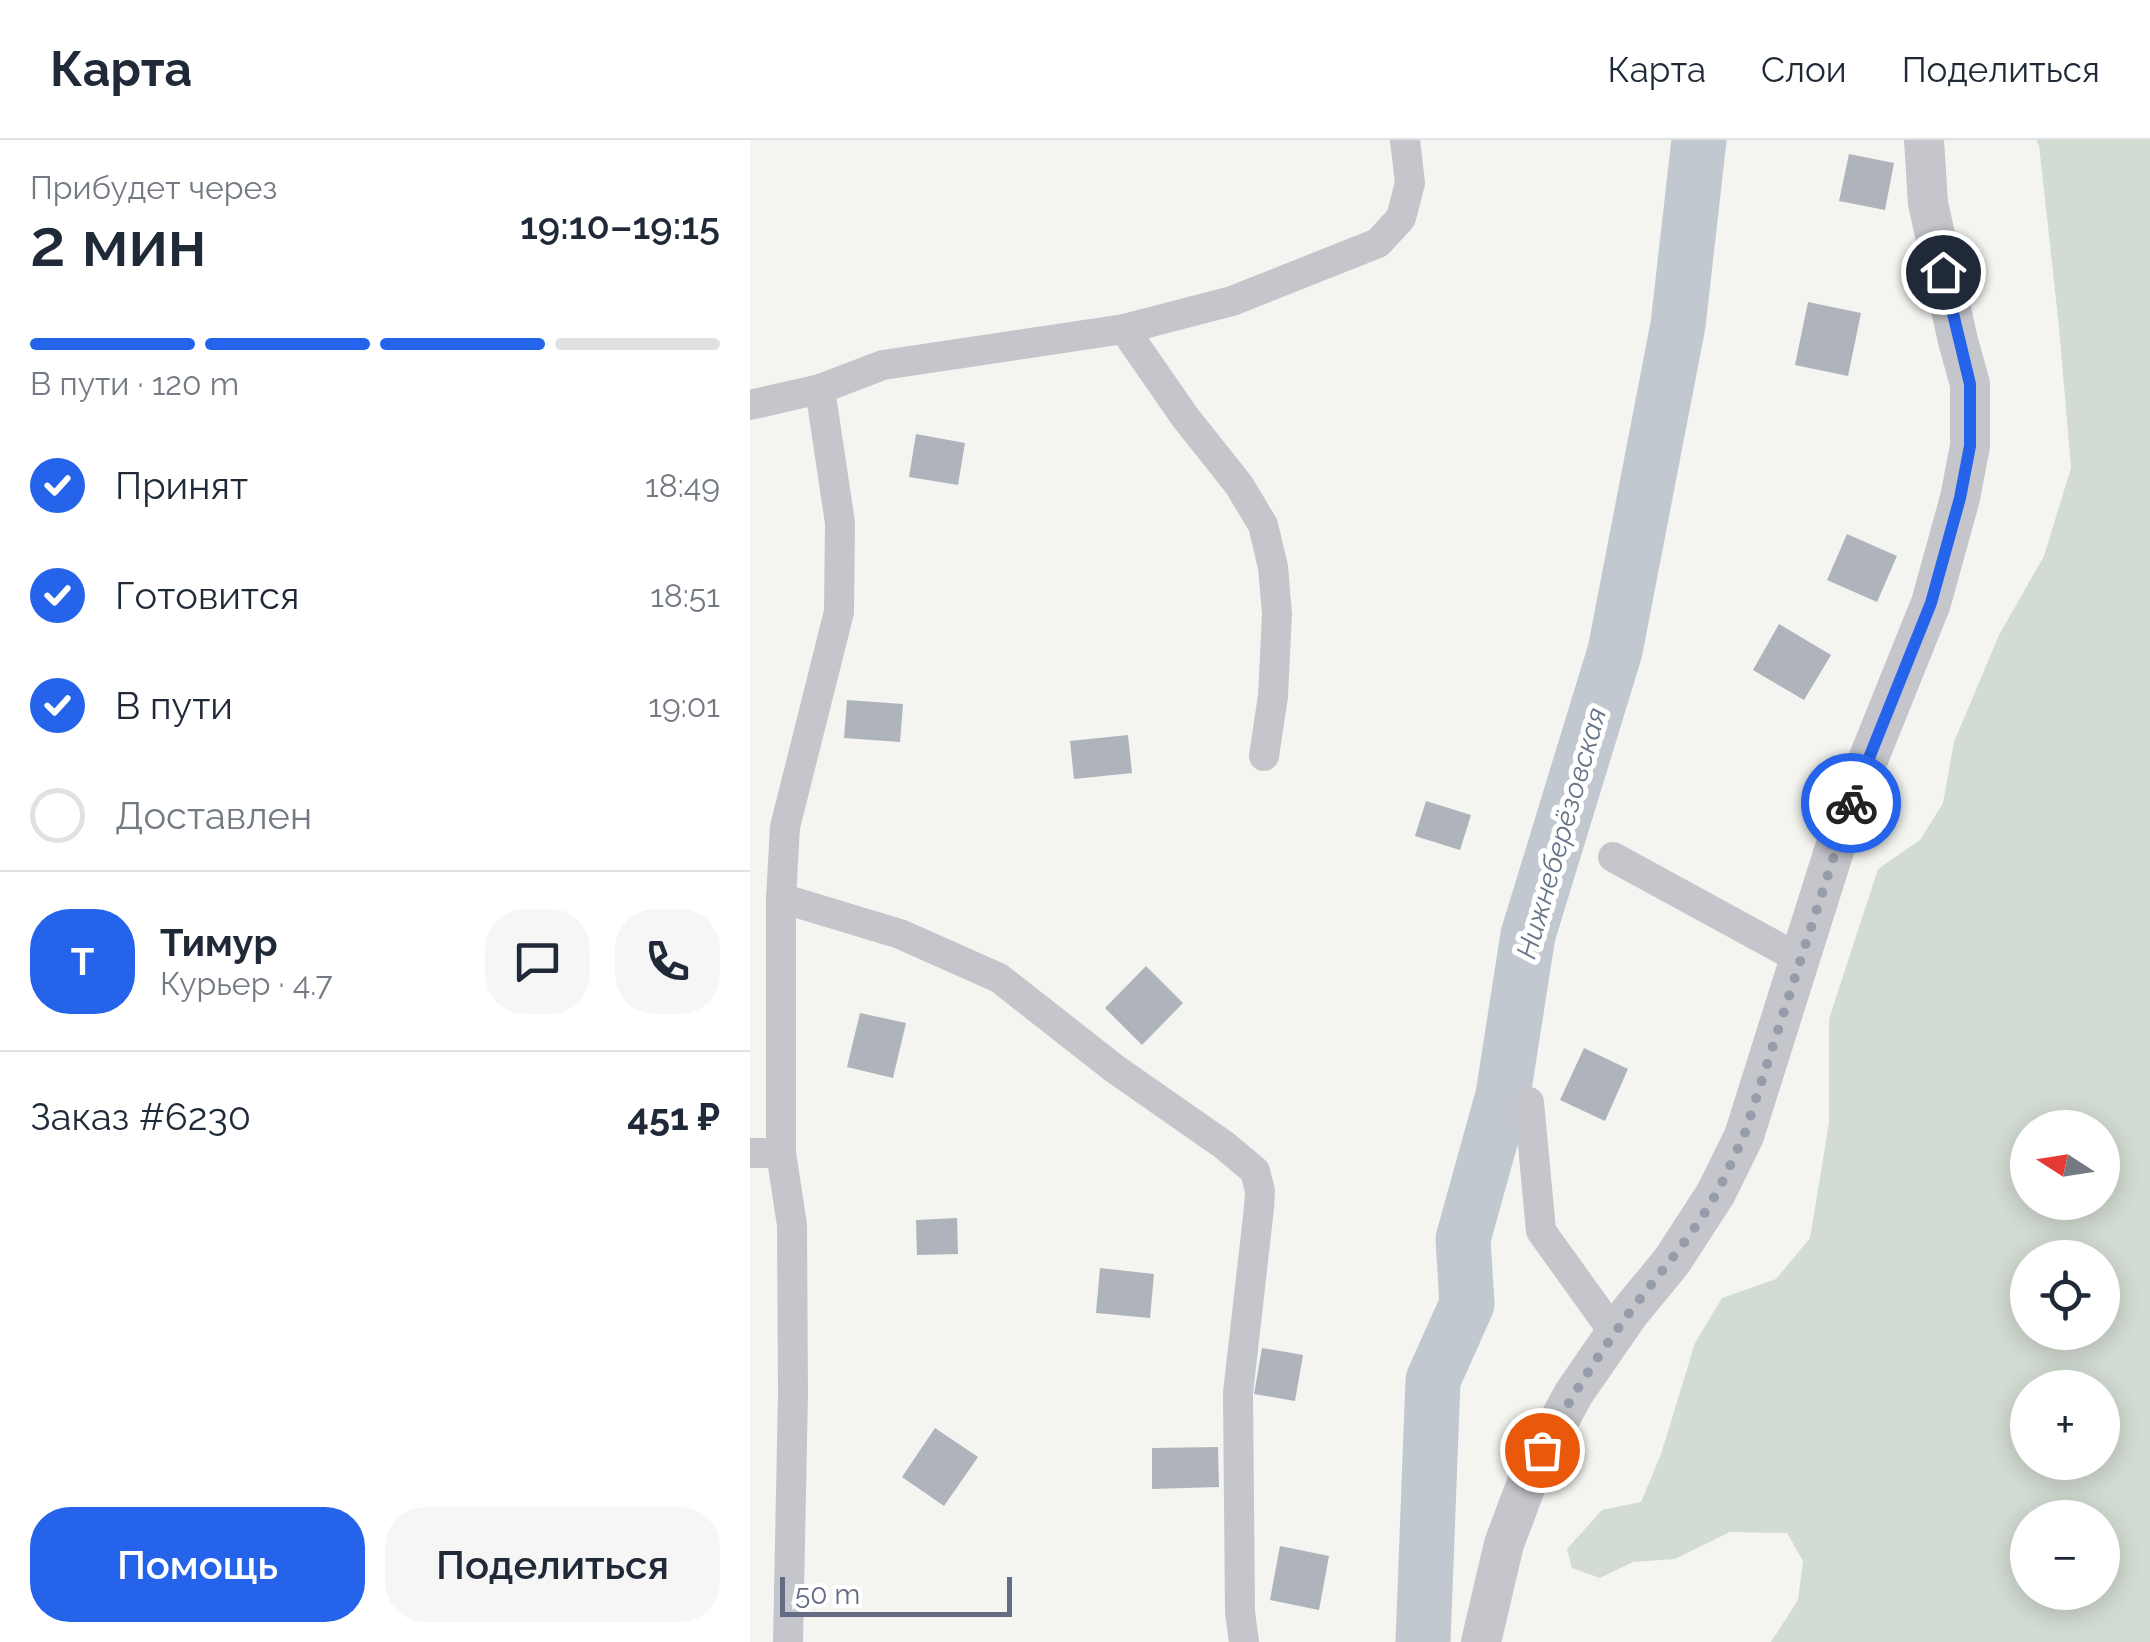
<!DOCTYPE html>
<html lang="ru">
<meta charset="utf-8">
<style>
body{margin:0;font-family:Raleway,sans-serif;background:#f6f6f7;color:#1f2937;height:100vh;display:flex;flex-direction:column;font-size:38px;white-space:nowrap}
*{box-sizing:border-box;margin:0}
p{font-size:32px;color:#747a83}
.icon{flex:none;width:55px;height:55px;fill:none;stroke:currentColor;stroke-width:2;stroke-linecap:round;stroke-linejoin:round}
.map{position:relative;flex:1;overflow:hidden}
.sheet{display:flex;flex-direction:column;background:#fff;width:750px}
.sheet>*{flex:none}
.needle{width:65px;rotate:282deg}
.tools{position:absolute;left:1260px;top:970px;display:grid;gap:20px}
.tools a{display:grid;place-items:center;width:110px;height:110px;border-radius:50%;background:#fff;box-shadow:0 5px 25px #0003;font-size:50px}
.scale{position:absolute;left:30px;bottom:25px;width:232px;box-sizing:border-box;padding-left:10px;border:5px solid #636c83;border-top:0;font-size:28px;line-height:35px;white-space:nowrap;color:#636c83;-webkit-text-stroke:8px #fff;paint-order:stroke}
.pin{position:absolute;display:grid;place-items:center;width:85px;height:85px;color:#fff;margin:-42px;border:5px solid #fff;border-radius:50%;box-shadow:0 2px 10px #0007}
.courier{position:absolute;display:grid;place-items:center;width:100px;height:100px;margin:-50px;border:8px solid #2563eb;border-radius:50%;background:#fff;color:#222;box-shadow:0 2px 12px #0007}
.headline em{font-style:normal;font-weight:600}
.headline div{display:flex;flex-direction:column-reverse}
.headline{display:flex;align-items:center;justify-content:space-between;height:170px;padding:0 30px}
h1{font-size:65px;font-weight:600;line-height:75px}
.bar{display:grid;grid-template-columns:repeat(4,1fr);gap:15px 10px;align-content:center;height:120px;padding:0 30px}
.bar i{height:12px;border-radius:8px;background:#e0e1e3}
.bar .on{background:#2563eb}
.bar p{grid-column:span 4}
.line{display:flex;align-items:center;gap:25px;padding:0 30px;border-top:2px solid #e0e1e3}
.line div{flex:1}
.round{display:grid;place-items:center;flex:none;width:105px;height:105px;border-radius:40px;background:#f6f6f7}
ol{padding:0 30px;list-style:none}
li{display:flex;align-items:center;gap:30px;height:110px}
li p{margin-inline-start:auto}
li .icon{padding:10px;border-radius:50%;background:#2563eb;color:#fff;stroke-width:4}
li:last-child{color:#747a83}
li i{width:55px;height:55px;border:5px solid #e0e1e3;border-radius:50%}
.cta{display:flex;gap:20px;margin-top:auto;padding:20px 30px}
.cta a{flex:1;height:115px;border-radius:40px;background:#2563eb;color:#fff;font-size:40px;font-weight:600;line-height:115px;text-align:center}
.cta a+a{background:#f6f6f7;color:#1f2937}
header{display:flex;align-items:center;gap:60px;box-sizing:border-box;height:140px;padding:0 50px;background:#fff;border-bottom:2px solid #e0e1e3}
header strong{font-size:48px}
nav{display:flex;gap:55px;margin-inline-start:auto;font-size:35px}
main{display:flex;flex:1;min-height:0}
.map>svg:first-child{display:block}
.green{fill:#d3dcd2;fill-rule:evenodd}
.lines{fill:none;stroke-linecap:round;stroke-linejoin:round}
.river{stroke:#c2c8d0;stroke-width:55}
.building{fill:#afb3bb}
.minor{stroke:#c5c6cb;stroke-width:30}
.tertiary{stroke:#c5c6cb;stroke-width:40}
.done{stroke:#969caa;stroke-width:10;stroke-dasharray:0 18}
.route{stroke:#2563eb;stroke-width:12}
.labels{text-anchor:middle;stroke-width:10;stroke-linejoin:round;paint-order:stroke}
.water-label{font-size:28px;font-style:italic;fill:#647487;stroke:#fff}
</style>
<header>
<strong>Карта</strong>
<nav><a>Карта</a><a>Слои</a><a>Поделиться</a></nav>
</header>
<main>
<section class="sheet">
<div class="headline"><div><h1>2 мин</h1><p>Прибудет через</p></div><em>19:10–19:15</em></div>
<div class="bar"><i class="on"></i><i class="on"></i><i class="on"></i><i></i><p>В пути · 120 m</p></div>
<ol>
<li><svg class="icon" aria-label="check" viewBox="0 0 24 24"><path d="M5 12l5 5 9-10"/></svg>Принят<p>18:49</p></li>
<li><svg class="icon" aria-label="check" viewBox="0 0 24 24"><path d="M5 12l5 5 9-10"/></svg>Готовится<p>18:51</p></li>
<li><svg class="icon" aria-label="check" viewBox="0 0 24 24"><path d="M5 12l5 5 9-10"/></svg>В пути<p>19:01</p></li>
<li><i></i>Доставлен</li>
</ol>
<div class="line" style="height:180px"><b class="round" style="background:#2563eb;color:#fff">Т</b><div><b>Тимур</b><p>Курьер · 4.7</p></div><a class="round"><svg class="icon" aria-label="chat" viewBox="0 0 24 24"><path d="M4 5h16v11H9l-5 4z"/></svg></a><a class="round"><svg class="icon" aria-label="phone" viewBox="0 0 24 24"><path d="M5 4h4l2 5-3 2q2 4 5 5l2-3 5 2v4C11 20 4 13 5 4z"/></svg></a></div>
<div class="line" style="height:130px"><div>Заказ #6230</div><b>451 ₽</b></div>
<div class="cta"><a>Помощь</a><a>Поделиться</a></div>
</section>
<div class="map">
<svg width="1400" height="1502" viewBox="0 0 1400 1502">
<rect width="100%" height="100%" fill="#f4f5f1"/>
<path class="green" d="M1286,0h114v1502h-379l27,-42 5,-39 -16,-28 -57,-1 -55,27 -42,3 -33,16 -28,-10 -5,-19 35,-39 39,-8 20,-48 34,-111 27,-45 54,-19 34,-41 19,-115v-104l49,-150 42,-29 23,-37 11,-61 45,-107 45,-79 27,-88 -12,-141 -20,-182zM1278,988h74v74h-74zM1278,1118h74v74h-74zM1278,1248h74v74h-74zM1278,1378h74v74h-74z"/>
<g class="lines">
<path class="river" d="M673,1502l10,-262 34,-76 -4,-65 40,-144 25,-160 87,-284 63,-326 21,-185"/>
</g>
<g class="building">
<path d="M1099,14l45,9 -9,47 -46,-9z"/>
<path d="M1058,162l53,11 -13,63 -53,-11z"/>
<path d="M166,294l49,9 -7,42 -49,-8z"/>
<path d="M1097,394l50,22 -20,46 -50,-22z"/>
<path d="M1029,484l52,31 -27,45 -51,-30z"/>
<path d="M97,560l56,4 -3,38 -56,-4z"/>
<path d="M378,595l4,38 -58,6 -4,-38z"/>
<path d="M676,661l45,14 -11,35 -45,-14z"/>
<path d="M396,826l37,37 -41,42 -37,-37z"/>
<path d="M110,873l46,10 -13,55 -46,-11z"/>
<path d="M834,908l44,21 -23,52 -45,-21z"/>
<path d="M207,1078l1,36 -41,1 -1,-35z"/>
<path d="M350,1128l54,6 -4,44 -54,-5z"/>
<path d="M512,1208l41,7 -8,46 -41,-7z"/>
<path d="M185,1288l43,29 -34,49 -42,-29z"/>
<path d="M468,1307l1,40 -67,2v-41z"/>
<path d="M530,1406l49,10 -10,54 -49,-10z"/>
</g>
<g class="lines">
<g class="minor">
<path d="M374,189l61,88 54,68 24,40 10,42 4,47 -4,82 -9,60"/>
<path d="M70,249l63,-24 241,-36 108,-28 146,-58 23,-25 9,-35 -5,-43"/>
<path d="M0,265l70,-16 20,134 -1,89 -54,215 -4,71v255h-31"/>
<path d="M863,717l187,102"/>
<path d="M31,758l119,36 99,44 116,91 109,76 31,26 5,20 -1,17 -21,185 2,219 4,30"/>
<path d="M779,962l12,129 74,103"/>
<path d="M31,1013l11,72 1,168 -5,249"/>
</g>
<path class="tertiary" d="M731,1502l23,-98 27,-72 43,-79 56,-81 42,-51 44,-68 28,-57 99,-314 88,-219 29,-105 10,-52v-62l-12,-43 -30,-138 -4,-63"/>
</g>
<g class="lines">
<path class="done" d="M792,1310c26,-48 56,-95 88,-138 30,-40 63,-76 87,-120 10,-18 18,-38 27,-56l107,-333"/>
<path class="route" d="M1101,663l80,-200 29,-105 10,-52v-62l-27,-112"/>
</g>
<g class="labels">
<g class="water-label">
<text transform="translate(811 693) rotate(-74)" y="10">Нижнеберёзовская</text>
</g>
</g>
</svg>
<div class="tools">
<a><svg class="needle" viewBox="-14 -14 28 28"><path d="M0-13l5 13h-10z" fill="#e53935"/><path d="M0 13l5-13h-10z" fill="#747a83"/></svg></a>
<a><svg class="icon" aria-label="locate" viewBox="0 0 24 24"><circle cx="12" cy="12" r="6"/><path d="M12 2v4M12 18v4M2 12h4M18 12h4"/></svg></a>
<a>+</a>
<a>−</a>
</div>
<div class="scale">50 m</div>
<div class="pin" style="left:792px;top:1310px;background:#ea580c"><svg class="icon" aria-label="bag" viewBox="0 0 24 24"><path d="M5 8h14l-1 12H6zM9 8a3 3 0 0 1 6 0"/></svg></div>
<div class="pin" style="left:1193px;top:132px;background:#1f2937"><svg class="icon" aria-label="home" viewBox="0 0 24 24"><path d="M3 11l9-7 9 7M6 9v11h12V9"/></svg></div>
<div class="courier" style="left:1101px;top:663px"><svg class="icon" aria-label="bike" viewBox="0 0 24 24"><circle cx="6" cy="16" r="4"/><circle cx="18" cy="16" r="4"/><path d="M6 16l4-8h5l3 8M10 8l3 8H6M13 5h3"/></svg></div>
</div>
</main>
